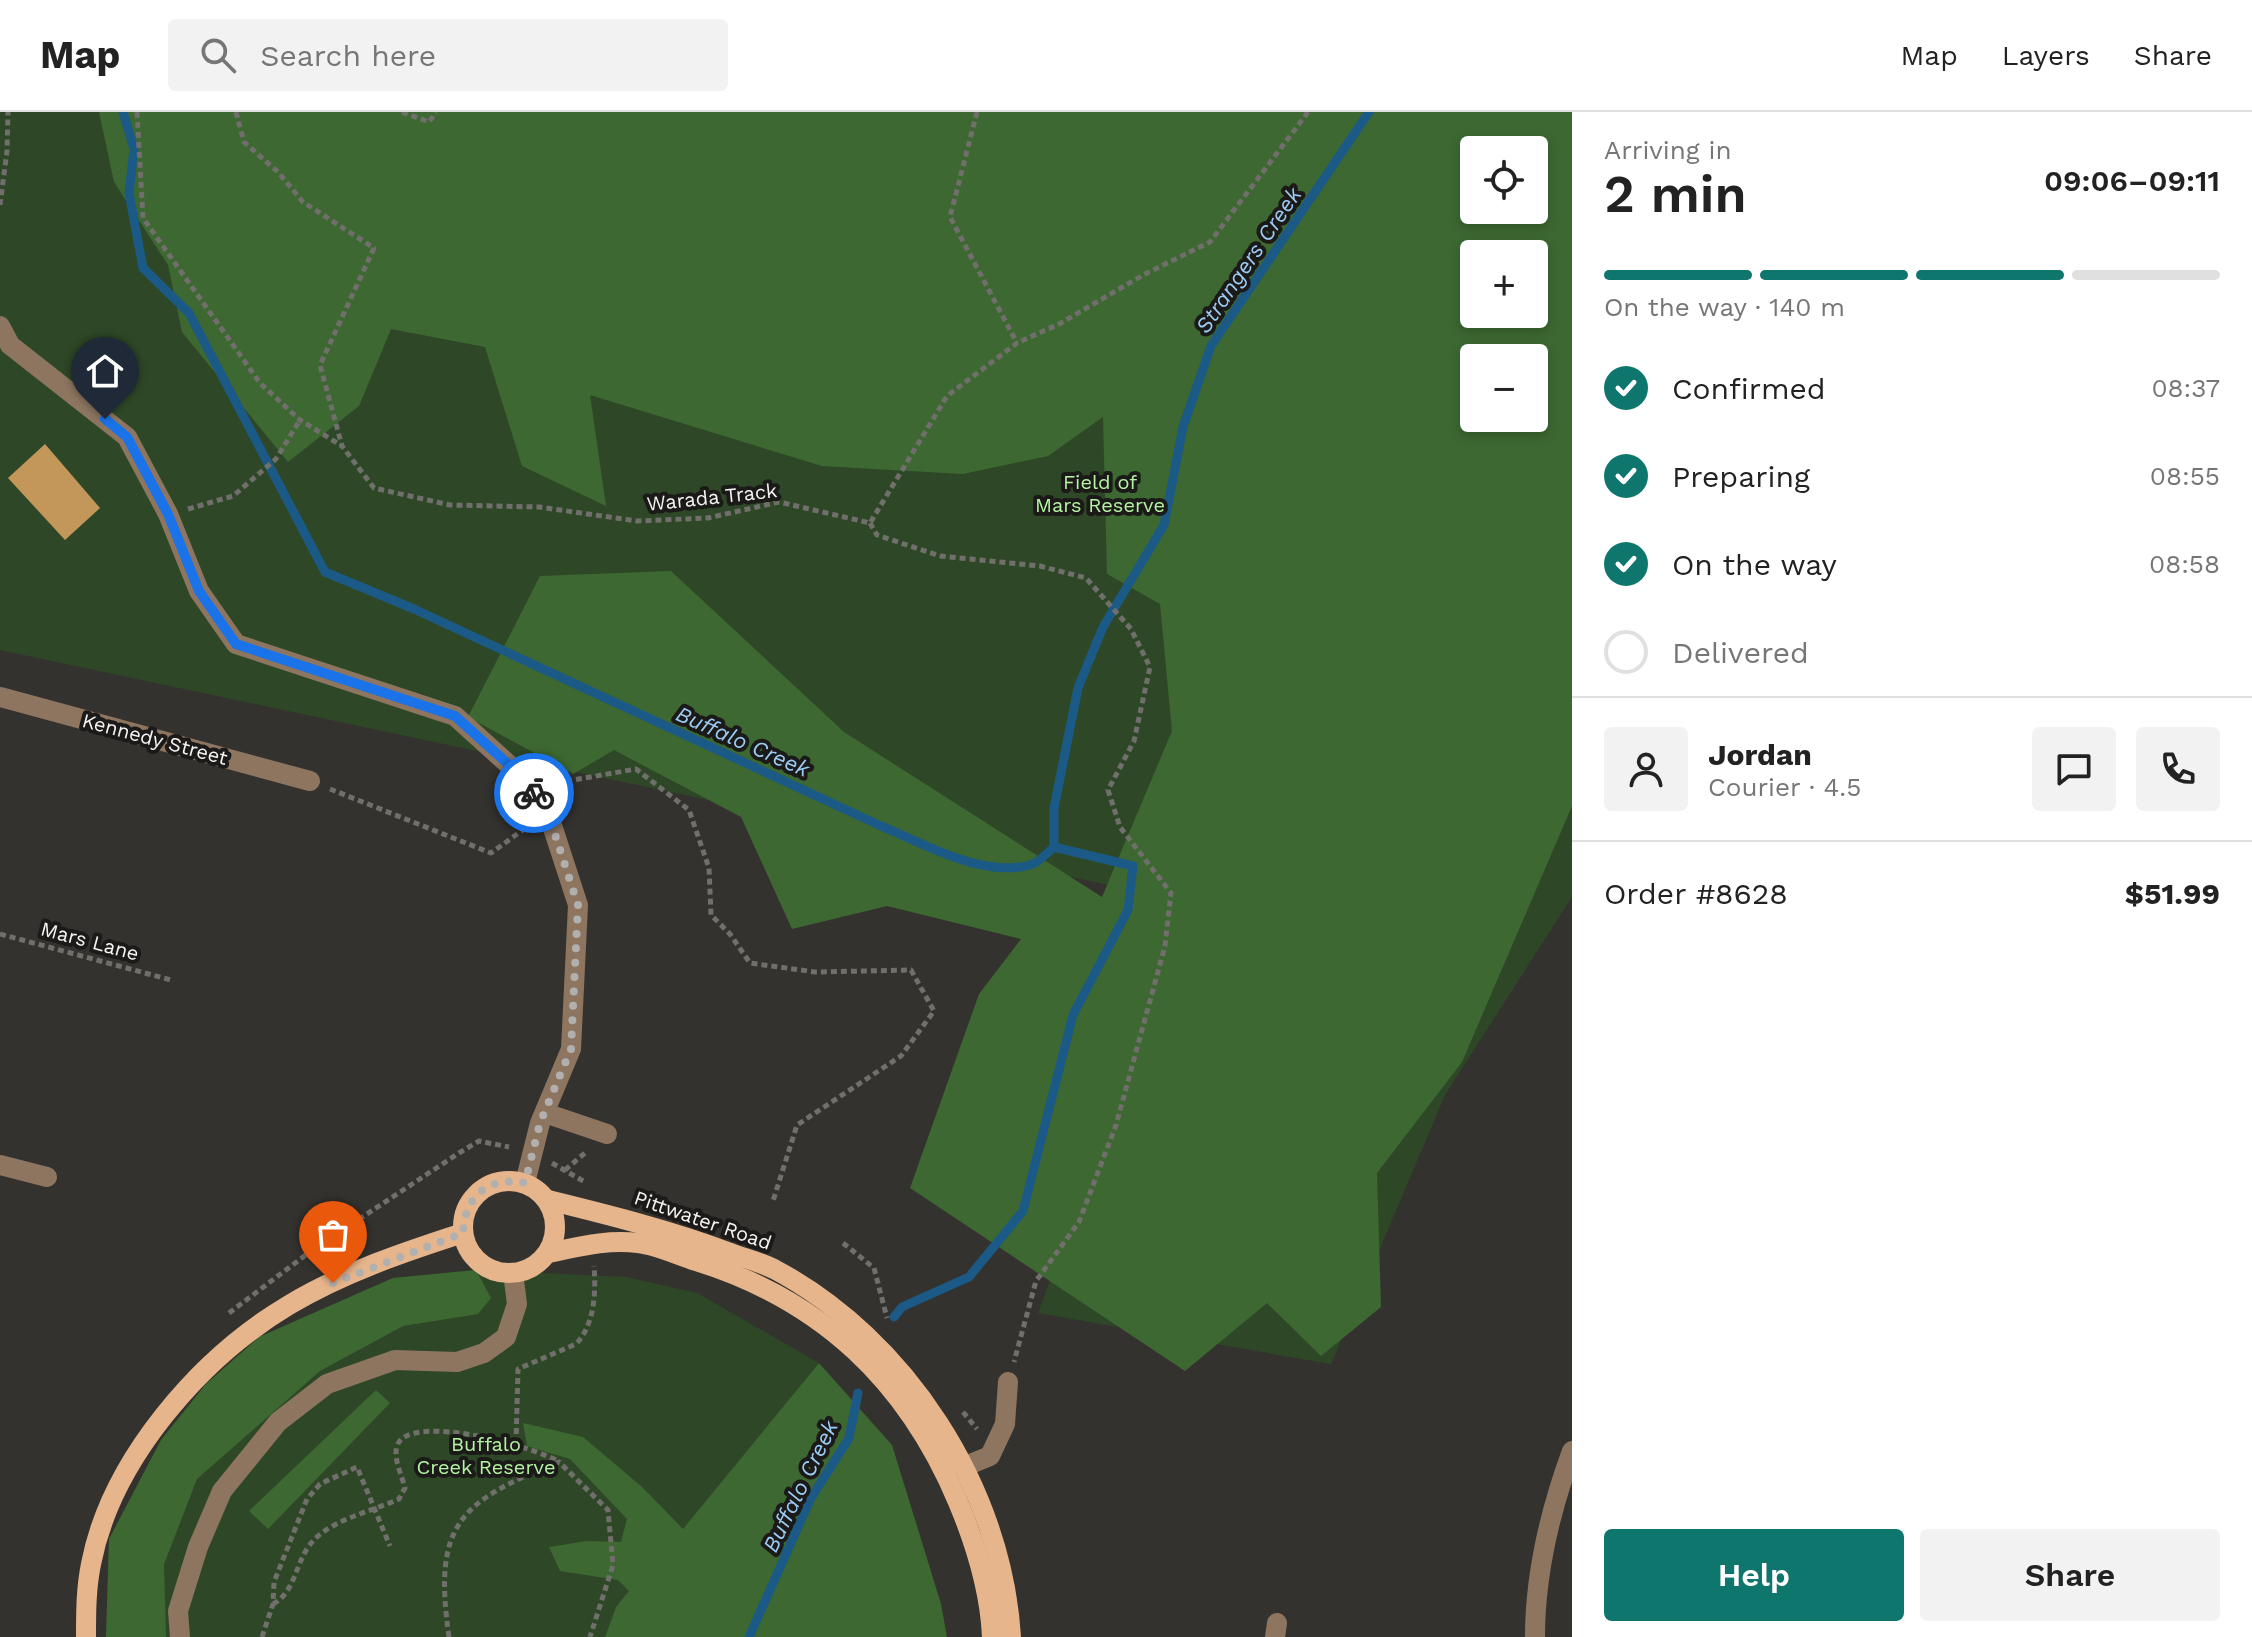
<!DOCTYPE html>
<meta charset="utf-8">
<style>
body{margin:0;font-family:"Work Sans",sans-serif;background:#f2f2f2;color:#222;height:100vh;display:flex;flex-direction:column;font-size:30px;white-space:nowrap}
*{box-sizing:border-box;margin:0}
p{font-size:26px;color:#767676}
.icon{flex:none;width:44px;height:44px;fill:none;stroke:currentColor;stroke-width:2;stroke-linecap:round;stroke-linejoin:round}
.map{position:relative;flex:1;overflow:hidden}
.details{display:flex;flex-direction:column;background:#fff;width:680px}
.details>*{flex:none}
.controls{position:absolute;left:1460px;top:24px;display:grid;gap:16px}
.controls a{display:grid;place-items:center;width:88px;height:88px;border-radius:8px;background:#fff;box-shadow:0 4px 12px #0003;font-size:40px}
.pin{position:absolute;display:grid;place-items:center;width:68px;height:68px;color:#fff;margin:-82px -34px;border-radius:50% 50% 50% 0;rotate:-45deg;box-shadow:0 0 8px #0007}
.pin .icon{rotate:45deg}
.courier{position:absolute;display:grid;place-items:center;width:80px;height:80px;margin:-40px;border:6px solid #1a73e8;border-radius:50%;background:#fff;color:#222;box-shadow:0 2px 10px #0007}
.headline em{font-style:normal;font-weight:600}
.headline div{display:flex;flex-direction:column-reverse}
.headline{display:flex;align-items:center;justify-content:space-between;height:136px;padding:0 32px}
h1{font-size:52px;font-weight:600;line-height:60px}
.bar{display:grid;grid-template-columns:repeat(4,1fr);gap:12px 8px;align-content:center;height:96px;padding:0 32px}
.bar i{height:10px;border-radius:6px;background:#e0e0e0}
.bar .selected{background:#0f766e}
.bar p{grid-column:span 4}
.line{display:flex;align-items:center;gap:20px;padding:0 32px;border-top:2px solid #e0e0e0}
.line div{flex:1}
.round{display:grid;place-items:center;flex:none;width:84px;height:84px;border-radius:8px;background:#f2f2f2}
ol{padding:0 32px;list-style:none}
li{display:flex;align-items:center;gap:24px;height:88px}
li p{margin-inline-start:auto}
li .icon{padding:8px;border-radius:50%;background:#0f766e;color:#fff;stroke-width:4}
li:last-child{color:#767676}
li i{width:44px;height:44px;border:4px solid #e0e0e0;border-radius:50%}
.action{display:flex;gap:16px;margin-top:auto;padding:16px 32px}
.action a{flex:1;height:92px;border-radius:8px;background:#0f766e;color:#fff;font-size:32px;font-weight:600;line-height:92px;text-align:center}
.action a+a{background:#f2f2f2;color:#222}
header{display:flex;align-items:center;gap:48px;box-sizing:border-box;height:112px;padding:0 40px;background:#fff;border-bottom:2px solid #e0e0e0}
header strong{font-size:38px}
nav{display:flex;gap:44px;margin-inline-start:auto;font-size:28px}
.search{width:560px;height:72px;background:#f2f2f2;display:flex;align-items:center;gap:20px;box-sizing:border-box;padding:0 28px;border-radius:8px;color:#767676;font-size:30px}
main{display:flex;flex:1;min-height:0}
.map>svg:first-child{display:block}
.green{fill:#2e4827;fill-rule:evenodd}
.forest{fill:#3d6832;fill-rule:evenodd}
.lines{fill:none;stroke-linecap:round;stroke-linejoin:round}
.stream{stroke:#1b5a86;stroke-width:9}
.building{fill:#c39659}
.path{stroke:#716f6c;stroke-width:5;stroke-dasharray:6 4;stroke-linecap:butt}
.minor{stroke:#8d7560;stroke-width:20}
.major{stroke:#e7b58b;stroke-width:20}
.done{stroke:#b2b0ae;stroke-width:8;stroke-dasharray:0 14.4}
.route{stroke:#1a73e8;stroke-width:10}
.labels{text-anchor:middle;stroke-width:8;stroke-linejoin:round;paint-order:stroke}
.park-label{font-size:20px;fill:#b4f4a3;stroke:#1b1a19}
.street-label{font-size:20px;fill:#f6f4f2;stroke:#1b1a19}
.water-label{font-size:22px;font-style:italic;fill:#9ccbf3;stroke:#1b1a19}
</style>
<header>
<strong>Map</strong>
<div class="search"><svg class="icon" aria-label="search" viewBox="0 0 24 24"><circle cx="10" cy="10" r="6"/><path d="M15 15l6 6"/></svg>Search here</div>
<nav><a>Map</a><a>Layers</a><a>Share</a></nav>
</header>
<main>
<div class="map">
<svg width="1572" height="1525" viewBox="0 0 1572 1525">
<rect width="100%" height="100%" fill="#34322f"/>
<g class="green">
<path d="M0,0h1536l36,39v746l-127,198 -114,269 -293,-51 32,-87 96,-329 -1166,-247zM1474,38h60v60h-60zM1474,142h60v60h-60zM1474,246h60v60h-60z"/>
<path d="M476,1158l150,7 71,16 122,70 -121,149 -82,95 -11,30h-499l3,-98 52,-99 45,-56 53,-47 134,-59z"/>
</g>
<g class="forest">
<path d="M99,0h1473v694l-110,256 -85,111 4,134 -60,49 -54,-53 -82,68 -275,-183 69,-194 42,-55 -134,-33 -95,23 -51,-112 -127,-67 -41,24 -105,-57 72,-141 131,-5 173,161 258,165 70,-166 -12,-127 -53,-30 -4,-157 -55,39 -85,18 -141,-8 -232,-71 16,111 -84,-40 -37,-119 -94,-18 -32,77 -71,56 -106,-130 -14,-67 -54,-83zM1474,38h60v60h-60zM1474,142h60v60h-60zM1474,246h60v60h-60z"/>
<path d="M476,1158l15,28 -13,16 -75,12 -83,45 -123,108 -33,85 2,73h-60l3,-98 52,-99 45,-56 53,-47 134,-59z"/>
<path d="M819,1251l73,82 49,159 6,33h-342l11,-30 13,-16 -11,-11 -58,-9 -11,-24 38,-6 34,1 6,-23 -57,-60 -43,-13 -4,-23 60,14 59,50 41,42z"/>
<path d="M376,1278l14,13 -122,126 -19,-18z"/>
</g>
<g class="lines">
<g class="stream">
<path d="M123,0l11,37 -5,44 14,75 46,45 136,259 89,37 467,217c44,18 101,52 149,39 9,-2 17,-12 24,-18"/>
<path d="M1054,735v-39l24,-120 25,-61 61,-102 19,-98 28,-81 158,-234"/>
<path d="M894,1205l8,-10 67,-30 54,-66 50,-196 55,-105 5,-44 -79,-19"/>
<path d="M749,1525l62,-139 38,-60 9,-45"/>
</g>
</g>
<path class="building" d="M45,332l55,64 -35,32 -57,-62z"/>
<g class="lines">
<g class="path">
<path d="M137,0l6,106 117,165 40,37 42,26"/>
<path d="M236,0l8,30 34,30 25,30 71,46 -54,117 22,81 32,42 76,17 89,2 98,14 71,-3 71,-16 91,21 77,-127 70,-53 42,-19 86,-50 65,-32 98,-130"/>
<path d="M402,0l27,10 7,-10"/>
<path d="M977,0l-27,105 67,126"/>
<path d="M0,93l7,-54 1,-39"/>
<path d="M188,397l45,-13 43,-37 24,-39"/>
<path d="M870,411l7,12 63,21 100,10 46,12 45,51 19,38 -16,74 -26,49 12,37 51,66 -6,53 -49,179 -37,97 -43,59 -22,81"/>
<path d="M559,675l3,-5 74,-13 53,41 20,58 2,47 19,19 20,29 65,9 96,-2 23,41 -33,45 -104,69 -24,76"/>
<path d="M330,677l161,64 36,-26"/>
<path d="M0,822l171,46"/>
<path d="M552,1051l33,19"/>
<path d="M565,1058l21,-18"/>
<path d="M843,1131l31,25 13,50"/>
<path d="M229,1201l82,-62 148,-98 20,-12 30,6"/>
<path d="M963,1300l14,17"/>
<path d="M516,1332l2,-75 58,-25c19,-20 20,-52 18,-78"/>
<path d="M273,1492c22,-12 22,-39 36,-58 18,-26 62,-34 90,-47l6,-11c-3,-12 -12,-30 -8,-42 11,-35 139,1 162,16"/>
<path d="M262,1525l11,-33 1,-22 33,-83 13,-15 37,-17 33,79"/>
<path d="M449,1525c-16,-112 9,-135 110,-175l49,48 5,55 -23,72"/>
</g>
<g class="minor">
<path d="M0,214l10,19 117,92 41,77 31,77 37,53 219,72 63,57 30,40 30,92 -7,144 -31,74 -15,60"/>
<path d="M0,585l310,84"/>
<path d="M545,1001l62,21"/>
<path d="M0,1053l47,12"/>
<path d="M963,1355l27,-11 15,-32 3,-42"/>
<path d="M180,1525l-2,-26 20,-64 24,-56 56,-69 49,-38 68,-24 62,2 27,-9 22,-16 11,-33 -4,-31"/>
<path d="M1275,1525l2,-14"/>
<path d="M1535,1525c0,-64 15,-126 37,-186"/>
</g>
<g class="major">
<circle cx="509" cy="1115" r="46"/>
<path d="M548,1088c61,15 121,30 180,52 15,6 32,10 46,17 132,70 228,219 237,368"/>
<path d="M548,1141c30,-6 59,-14 90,-10 19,2 39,12 58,18 126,39 211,120 262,241 18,43 32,88 34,135"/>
<path d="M86,1525c0,-25 0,-48 5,-73 20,-104 109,-206 198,-259 53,-32 115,-53 174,-72"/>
</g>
</g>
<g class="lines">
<path class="done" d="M333,1171l130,-50c1,-36 26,-58 62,-50l15,-60 31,-74 7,-144 -30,-92 -14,-20"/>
<path class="route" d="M105,307l22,18 41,77 31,77 37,53 219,72 63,57 16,20"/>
</g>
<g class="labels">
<g class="park-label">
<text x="1100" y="377">Field of<tspan x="1100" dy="23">Mars Reserve</tspan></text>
<text x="486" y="1339">Buffalo<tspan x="486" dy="23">Creek Reserve</tspan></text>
</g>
<g class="street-label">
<text transform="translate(712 385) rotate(-6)" y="7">Warada Track</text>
<text transform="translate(155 627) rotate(15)" y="7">Kennedy Street</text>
<text transform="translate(90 829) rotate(15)" y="7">Mars Lane</text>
<text transform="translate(703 1108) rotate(19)" y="7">Pittwater Road</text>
</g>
<g class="water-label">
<text transform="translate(1248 148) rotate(-56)" y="8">Strangers Creek</text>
<text transform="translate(743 629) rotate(24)" y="8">Buffalo Creek</text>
<text transform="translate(800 1374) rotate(-64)" y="8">Buffalo Creek</text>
</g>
</g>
</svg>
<div class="controls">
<a><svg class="icon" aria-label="locate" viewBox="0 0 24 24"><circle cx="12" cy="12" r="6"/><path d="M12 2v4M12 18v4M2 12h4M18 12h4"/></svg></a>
<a>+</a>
<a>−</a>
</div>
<div class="pin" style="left:333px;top:1171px;background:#ea580c"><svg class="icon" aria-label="bag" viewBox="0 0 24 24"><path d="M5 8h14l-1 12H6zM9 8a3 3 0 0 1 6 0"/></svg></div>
<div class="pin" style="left:105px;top:307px;background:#1f2937"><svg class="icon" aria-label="home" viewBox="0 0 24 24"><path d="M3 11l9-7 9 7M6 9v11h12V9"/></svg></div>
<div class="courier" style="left:534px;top:681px"><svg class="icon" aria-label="bike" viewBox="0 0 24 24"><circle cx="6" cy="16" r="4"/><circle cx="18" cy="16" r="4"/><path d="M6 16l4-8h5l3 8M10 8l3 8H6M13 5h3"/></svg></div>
</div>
<section class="details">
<div class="headline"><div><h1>2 min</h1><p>Arriving in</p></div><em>09:06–09:11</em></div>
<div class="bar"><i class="selected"></i><i class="selected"></i><i class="selected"></i><i></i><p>On the way · 140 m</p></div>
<ol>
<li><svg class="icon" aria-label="check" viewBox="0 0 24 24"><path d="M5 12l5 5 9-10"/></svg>Confirmed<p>08:37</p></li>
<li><svg class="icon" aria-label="check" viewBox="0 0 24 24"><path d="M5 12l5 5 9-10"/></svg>Preparing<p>08:55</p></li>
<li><svg class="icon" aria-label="check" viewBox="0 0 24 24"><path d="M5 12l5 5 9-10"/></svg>On the way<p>08:58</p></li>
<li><i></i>Delivered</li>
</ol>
<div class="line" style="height:144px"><a class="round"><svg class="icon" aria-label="person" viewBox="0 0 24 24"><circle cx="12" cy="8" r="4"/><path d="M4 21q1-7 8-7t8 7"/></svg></a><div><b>Jordan</b><p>Courier · 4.5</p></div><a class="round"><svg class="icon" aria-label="chat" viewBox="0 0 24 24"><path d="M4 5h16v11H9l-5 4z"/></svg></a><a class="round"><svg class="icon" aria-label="phone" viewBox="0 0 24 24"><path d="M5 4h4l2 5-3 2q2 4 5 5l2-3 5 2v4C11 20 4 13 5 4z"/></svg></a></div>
<div class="line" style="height:104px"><div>Order #8628</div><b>$51.99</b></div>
<div class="action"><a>Help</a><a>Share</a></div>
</section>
</main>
